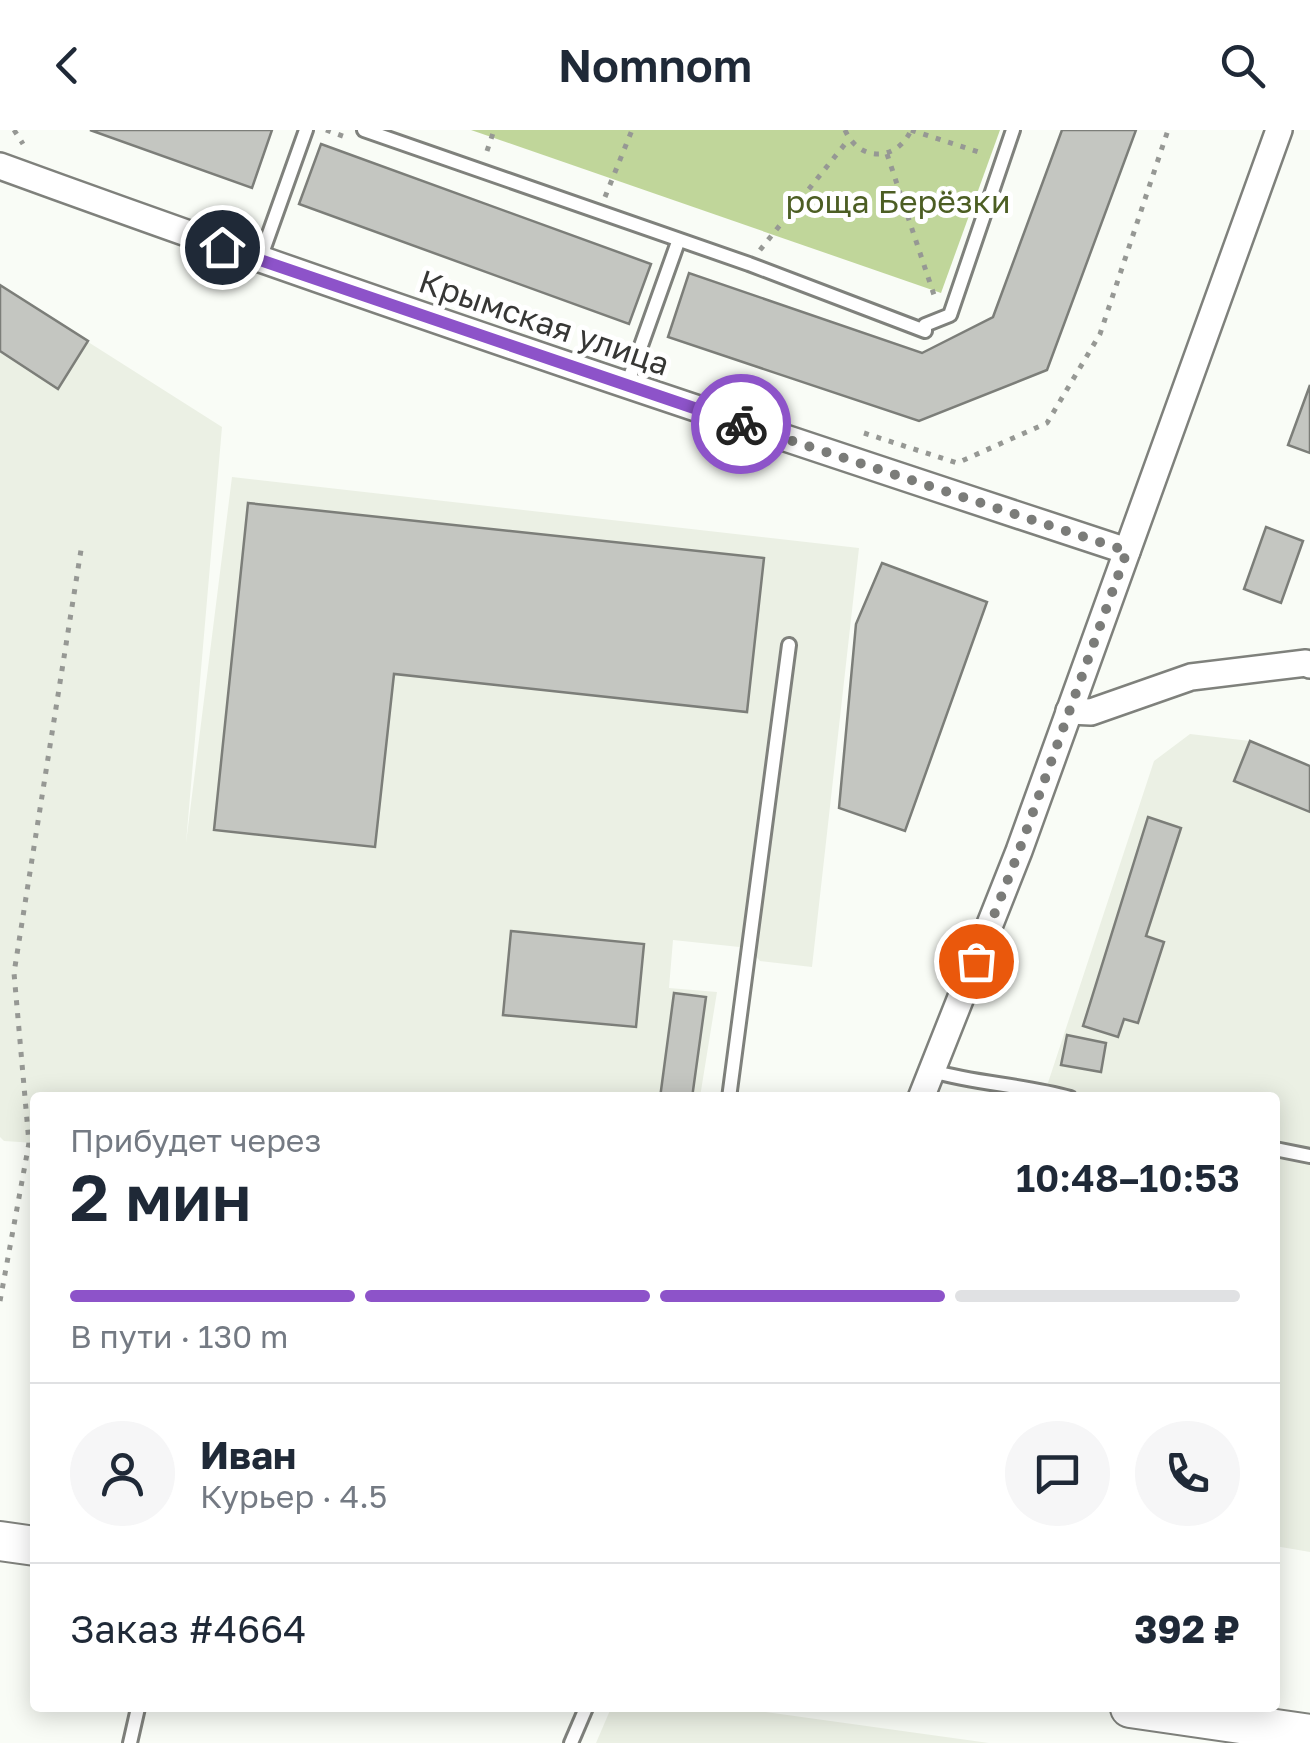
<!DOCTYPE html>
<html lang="ru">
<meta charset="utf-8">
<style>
body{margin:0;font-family:"Golos Text",sans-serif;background:#f6f6f7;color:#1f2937;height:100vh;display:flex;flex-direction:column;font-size:38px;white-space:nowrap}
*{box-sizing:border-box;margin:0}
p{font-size:32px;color:#747a83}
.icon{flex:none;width:55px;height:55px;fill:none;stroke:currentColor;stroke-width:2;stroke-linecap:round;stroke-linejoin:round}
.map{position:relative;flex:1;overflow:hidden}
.side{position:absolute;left:30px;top:962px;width:1250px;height:620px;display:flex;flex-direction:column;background:#fff;border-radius:10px;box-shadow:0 5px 25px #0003}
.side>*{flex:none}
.pin{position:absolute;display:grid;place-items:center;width:85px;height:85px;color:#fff;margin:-42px;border:5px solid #fff;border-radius:50%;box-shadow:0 2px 10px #0007}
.courier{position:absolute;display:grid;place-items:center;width:100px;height:100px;margin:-50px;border:8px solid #8d53c9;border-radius:50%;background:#fff;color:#222;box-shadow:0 2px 12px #0007}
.head em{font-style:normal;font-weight:600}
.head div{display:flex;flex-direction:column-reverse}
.head{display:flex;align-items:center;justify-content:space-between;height:170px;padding:0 40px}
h1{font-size:65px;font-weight:600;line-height:75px}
.bar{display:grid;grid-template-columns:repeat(4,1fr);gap:15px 10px;align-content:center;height:120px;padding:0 40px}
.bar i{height:12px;border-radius:8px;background:#e0e1e3}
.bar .selected{background:#8d53c9}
.bar p{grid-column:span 4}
.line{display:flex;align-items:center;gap:25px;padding:0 40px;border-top:2px solid #e0e1e3}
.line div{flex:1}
.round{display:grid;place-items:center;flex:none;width:105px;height:105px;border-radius:52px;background:#f6f6f7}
header{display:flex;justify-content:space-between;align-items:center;height:130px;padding:0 40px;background:#fff;font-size:45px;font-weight:600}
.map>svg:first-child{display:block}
.built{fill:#ebf0e4}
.green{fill:#c0d69a}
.building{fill:#c4c6c1;stroke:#7c7e79;stroke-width:2.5}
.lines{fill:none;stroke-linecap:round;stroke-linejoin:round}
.lane-casing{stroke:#7f817c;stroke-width:18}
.street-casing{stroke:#7f817c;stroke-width:30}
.secondary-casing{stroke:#7f817c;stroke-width:42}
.path{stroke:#969894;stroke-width:5;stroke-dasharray:5 8;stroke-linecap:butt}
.lane{stroke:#fff;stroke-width:12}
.street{stroke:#fff;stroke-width:25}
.secondary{stroke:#fff;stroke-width:38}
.done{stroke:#7b7c79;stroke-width:10;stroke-dasharray:0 18}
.route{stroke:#8d53c9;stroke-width:12}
.labels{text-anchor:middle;stroke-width:10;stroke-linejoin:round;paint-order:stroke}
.park-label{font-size:32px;fill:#4c5e23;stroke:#fff}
.street-label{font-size:32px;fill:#373735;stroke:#fff}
</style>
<header><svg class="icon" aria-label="back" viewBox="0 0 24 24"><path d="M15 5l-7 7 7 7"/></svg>Nomnom<svg class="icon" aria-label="search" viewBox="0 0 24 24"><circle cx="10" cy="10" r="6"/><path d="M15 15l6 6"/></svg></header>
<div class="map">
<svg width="1310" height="1613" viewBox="0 0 1310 1613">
<rect width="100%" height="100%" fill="#f9fcf6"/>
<g class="built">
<path d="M0,156l222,141 -36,416 46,-366 627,71 -47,419 -52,-6 -11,-13 -76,-8 -4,48 48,4 -17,105 -665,1v45l-31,-2 -4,-4z"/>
<path d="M1190,604l60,7 60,25v786l-35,-6v-448h-232l111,-337z"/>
<path d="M611,1578h125l253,35h-393z"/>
</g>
<path class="green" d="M471,0h529l-59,163z"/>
<g class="building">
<path d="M90,0h182l-20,58z"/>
<path d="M1062,0h74l-89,240 -128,51 -251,-84 21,-64 233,80 71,-36z"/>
<path d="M321,14l330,120 -22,60 -330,-120z"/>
<path d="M0,155l88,56 -30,48 -58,-38z"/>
<path d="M1310,255v68l-22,-8z"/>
<path d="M248,373l516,55 -17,154 -353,-38 -19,173 -161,-17z"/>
<path d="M1266,397l37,14 -22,62 -37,-14z"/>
<path d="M882,433l105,39 -82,229 -66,-23 17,-184z"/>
<path d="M1250,611l60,25v46l-76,-31z"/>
<path d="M1148,687l33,11 -35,108 18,6 -26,81 -14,-4 -6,18 -35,-11z"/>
<path d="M511,801l133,13 -8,83 -133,-12z"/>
<path d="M674,863l32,4 -14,101h-32z"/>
<path d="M1067,905l39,8 -5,29 -40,-7z"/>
</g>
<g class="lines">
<defs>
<g id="lane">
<path d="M364,0l385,134 176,67v-6l25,-10 63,-185"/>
<path d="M260,129l46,-129"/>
<path d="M627,255l51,-143"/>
<path d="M932,941c45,13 93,14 138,27"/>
<path d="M729,968l60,-453"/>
<path d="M1275,1019l35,7"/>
<path d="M130,1613l8,-35"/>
<path d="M571,1613l15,-35"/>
</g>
<g id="street">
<path d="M0,36c373,136 750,261 1127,385"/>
<path d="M1069,581l22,1 100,-35 115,-14 4,2"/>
<path d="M921,968l98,-247 260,-721"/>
</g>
<g id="secondary">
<path d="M0,1411l35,5"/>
<path d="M1130,1578l180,26"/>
</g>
</defs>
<use href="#lane" class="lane-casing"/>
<use href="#street" class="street-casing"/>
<use href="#secondary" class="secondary-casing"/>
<g class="path">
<path d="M14,0l9,14"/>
<path d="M326,0l22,8"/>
<path d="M845,0c14,32 52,32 66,0"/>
<path d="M911,0l74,24"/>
<path d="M487,21l7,-21"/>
<path d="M887,24l48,144"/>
<path d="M605,67l27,-67"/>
<path d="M760,120l89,-111"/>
<path d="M864,303l93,30 90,-40 53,-89 68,-204"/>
<path d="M0,1171l29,-158 -15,-170 67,-423"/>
</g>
<use href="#lane" class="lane"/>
<use href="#street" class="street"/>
<use href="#secondary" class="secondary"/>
</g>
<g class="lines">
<path class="done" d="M741,294l386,127 -108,300 -43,110"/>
<path class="route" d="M222,117l519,177"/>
</g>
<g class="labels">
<g class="park-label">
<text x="898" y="83">роща Берёзки</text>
</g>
<g class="street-label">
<text transform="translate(544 193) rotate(19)" y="11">Крымская улица</text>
</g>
</g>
</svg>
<div class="pin" style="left:976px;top:831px;background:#ea580c"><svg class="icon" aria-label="bag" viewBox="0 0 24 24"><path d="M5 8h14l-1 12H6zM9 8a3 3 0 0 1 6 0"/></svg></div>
<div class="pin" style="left:222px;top:117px;background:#1f2937"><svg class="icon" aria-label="home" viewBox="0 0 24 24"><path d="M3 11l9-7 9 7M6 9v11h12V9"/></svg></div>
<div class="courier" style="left:741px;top:294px"><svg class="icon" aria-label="bike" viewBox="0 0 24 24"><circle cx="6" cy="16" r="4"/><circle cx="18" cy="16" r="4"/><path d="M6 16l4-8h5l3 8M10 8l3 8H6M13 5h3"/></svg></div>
<section class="side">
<div class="head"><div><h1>2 мин</h1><p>Прибудет через</p></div><em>10:48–10:53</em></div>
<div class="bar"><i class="selected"></i><i class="selected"></i><i class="selected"></i><i></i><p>В пути · 130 m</p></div>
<div class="line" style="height:180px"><a class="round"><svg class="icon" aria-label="person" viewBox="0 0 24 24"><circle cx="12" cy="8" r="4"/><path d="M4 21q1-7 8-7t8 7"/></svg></a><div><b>Иван</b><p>Курьер · 4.5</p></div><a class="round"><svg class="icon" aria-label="chat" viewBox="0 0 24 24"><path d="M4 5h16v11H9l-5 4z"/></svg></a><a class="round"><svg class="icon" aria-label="phone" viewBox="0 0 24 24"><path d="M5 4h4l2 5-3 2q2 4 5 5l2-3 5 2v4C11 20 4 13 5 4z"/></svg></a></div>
<div class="line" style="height:130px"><div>Заказ #4664</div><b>392 ₽</b></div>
</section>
</div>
